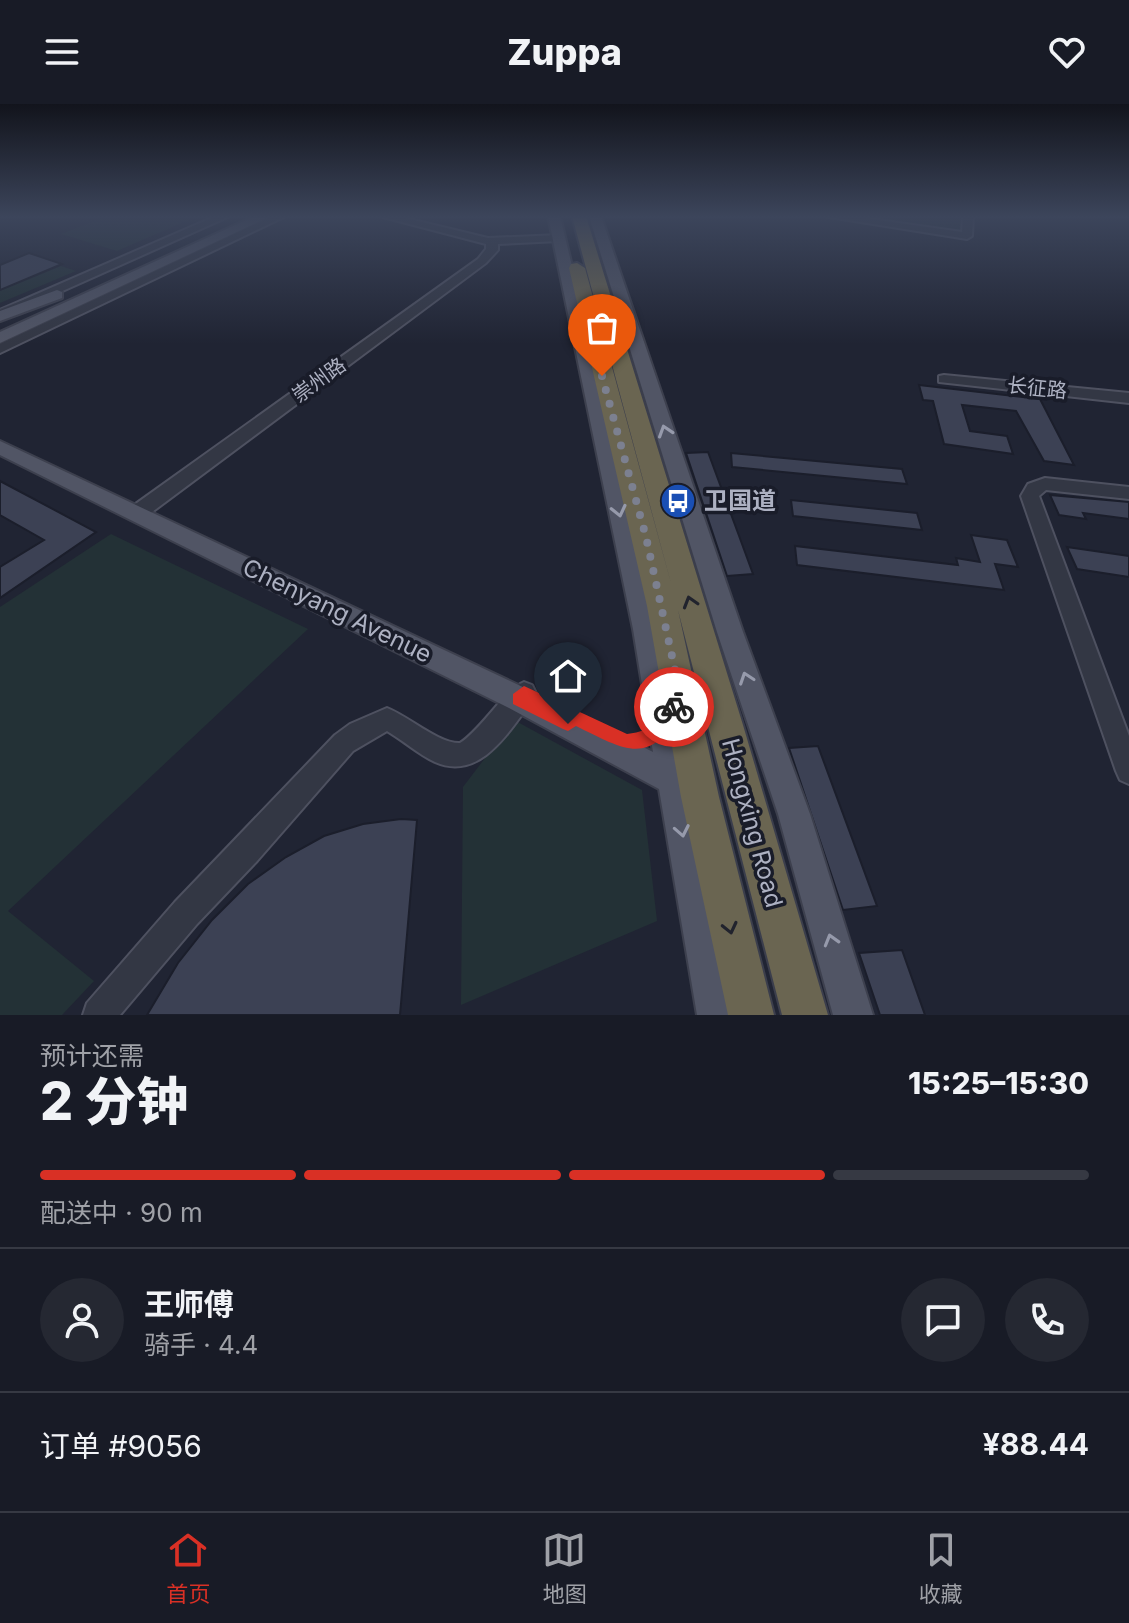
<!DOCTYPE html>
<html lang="zh">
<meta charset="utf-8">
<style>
body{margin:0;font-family:Inter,"Noto Sans SC",sans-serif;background:#252832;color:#f1f3f6;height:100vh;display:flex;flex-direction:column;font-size:30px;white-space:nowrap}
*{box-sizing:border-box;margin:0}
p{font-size:26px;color:#9fa1a7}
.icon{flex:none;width:44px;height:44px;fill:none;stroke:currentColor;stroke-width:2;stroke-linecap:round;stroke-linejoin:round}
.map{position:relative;height:911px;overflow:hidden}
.side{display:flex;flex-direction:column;background:#181b26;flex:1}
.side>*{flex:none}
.pin{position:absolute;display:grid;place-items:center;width:68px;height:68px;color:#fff;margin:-82px -34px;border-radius:50% 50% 50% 0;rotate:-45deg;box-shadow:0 0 8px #0007}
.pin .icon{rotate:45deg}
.courier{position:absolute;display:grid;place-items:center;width:80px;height:80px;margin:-40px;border:6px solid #d93025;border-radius:50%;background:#fff;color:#222;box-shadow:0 2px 10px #0007}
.summary em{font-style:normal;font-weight:800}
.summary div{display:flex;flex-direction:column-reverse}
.summary{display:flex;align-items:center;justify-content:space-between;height:136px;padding:0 40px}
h1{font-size:52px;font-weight:800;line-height:60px}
.bar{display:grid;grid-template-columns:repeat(4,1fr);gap:12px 8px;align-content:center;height:96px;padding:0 40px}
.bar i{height:10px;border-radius:6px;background:#363943}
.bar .active{background:#d93025}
.bar p{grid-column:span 4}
.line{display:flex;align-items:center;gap:20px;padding:0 40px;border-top:2px solid #363943}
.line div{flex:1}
.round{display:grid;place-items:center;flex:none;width:84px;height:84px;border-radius:42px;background:#252832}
header{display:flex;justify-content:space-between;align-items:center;height:104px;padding:0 40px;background:#181b26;font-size:36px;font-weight:800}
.tab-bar{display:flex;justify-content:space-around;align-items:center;height:112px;border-top:2px solid #363943;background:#181b26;font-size:22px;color:#9fa1a7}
.tab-bar a{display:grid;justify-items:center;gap:4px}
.tab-bar .active{color:#d93025}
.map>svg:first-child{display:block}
.green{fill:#233136}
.building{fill:#3c4154;stroke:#1b1e2b;stroke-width:2}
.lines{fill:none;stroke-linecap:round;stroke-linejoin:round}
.minor-casing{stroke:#4e5160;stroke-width:4}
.major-casing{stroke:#3d404e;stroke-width:4}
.highway-casing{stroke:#3b3e4c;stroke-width:4}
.minor{fill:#333744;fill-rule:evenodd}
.major{fill:#515565;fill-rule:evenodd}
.highway{fill:#6a6551;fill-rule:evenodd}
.oneway{stroke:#969aab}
.oneway2{stroke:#21232d}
.route{fill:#d93025}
.done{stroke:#7c8090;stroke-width:8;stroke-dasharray:0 14.4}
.labels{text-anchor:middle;stroke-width:7;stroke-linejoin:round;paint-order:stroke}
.far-street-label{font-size:20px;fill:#adb1c2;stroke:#191c29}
.poi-label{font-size:24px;font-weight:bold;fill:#adb1c2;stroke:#191c29;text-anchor:start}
.street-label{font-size:24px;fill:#adb1c2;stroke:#191c29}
</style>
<header><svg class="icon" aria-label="menu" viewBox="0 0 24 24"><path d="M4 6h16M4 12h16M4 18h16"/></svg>Zuppa<svg class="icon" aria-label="heart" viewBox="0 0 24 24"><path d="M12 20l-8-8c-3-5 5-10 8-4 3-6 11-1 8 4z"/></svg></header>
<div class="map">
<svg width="1129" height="911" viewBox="0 0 1129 911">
<rect width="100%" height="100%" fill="#202433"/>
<g class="green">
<path d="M107,112h91l-81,35 -56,-17z"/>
<path d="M834,112h132l-1,19z"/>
<path d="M61,162l15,5 -76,32v-12z"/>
<path d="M111,430l197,95 -300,282 86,70 -32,34h-62v-408z"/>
<path d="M514,616l128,70 15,131 -196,84 2,-218z"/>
</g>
<g class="building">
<path d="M29,149l33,11 -62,26v-25z"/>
<path d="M919,281l121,14 34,66 -30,-4 -28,-50 -54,-6 8,26 37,5 6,18 -69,-10 -11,-43 -10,-1z"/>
<path d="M708,348l30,81 15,41 -26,2 -41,-123z"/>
<path d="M731,349l171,16 5,15 -175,-17z"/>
<path d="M0,377l96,51 -96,66v-31l44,-27 -44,-25z"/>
<path d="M1050,391l79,7v17l-46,-6 3,6 -27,-4z"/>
<path d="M791,396l126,13 5,17 -129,-14z"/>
<path d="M971,431l36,5 11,27 -23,-3 9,26 -207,-25 -2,-19 163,19 -2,-7 24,4z"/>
<path d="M1067,443l62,9v21l-52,-8z"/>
<path d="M818,642l59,160 -34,4 -54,-162z"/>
<path d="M401,715l16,1 -17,195h-253l31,-52 34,-43 36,-36 38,-27 38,-21 39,-12z"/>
<path d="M902,846l23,65h-45l-21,-62z"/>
</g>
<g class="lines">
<defs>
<g id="minor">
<path d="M216,112h14l-230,103v-9z"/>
<path d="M273,112h13l-286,137v-9z"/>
<path d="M379,112h18l91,22 71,-3 5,3 -5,3 -61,3v6l-12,13 -342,255h-14l-2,-5 2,-5 348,-249 8,-10v-5z"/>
<path d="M823,112h27l112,16 1,-16h10l-1,20 -5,3z"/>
<path d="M944,271l185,18v10l-190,-21v-6z"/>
<path d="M1045,374l84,9v12l-83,-9 -7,6 90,240v48l-9,-4 -4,-9 -95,-275 7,-12z"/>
<path d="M524,578l8,3 4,8 -4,8c-23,30 -52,81 -97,61 -17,-8 -31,-21 -48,-31l-34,20 -96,110 -60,63 -77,91h-37l4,-12 88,-101 160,-167 15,-11 37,-16c21,8 52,36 73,35 22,-14 44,-53 64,-61z"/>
</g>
<g id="major">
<path d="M255,112h16l-271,127v-11z"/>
<path d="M548,112h12l99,413 28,141 8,12 -4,8 46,225h-40l-38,-226 -150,-81 -509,-253v-14l529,249 124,62 -20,-123z"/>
<path d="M589,112h12l142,416 67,182 63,201h-40l-55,-201 -61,-182z"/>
<path d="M57,186l5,2v6l-62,23v-10z"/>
</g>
<path id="highway" d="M572,112h14l157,509 85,290h-46l-104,-405 41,187 55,218h-46l-47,-218 -34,-191 -78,-338 2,-4 6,-1 8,5 87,319z"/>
</defs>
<use href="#minor" class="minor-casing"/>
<use href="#major" class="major-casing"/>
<use href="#highway" class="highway-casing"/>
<use href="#minor" class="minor"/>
<use href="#major" class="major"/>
<use href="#highway" class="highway"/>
</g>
<defs><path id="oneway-chevron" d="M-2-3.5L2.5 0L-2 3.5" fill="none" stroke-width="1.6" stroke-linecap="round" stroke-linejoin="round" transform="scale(2)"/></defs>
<g class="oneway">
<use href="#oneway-chevron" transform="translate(665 327) rotate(-108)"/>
<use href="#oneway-chevron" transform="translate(619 407) rotate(77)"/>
<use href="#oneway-chevron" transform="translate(746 574) rotate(-109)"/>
<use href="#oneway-chevron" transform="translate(682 727) rotate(79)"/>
<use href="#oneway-chevron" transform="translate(831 836) rotate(-106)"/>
</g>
<g class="oneway2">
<use href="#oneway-chevron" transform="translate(690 498) rotate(-107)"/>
<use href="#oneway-chevron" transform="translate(730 824) rotate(77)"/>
</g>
<linearGradient id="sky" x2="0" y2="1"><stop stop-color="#12141c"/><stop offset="0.47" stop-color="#3c455b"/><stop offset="1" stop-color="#3c455b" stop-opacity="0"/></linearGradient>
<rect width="1129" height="240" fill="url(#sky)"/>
<path class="route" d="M524,582l103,48c38,-4 24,-23 47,-35l8,8c-30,62 -57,43 -106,19l-8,5 -5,-2 -50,-25v-10z"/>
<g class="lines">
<path class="done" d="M602,272l44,161 34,156 -6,14"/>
</g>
<defs>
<symbol id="bus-disc" viewBox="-11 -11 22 22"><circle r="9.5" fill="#1a4fb4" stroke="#191c29"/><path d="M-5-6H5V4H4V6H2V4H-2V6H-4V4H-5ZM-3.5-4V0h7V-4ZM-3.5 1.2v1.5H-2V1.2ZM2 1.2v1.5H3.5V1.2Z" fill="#fff"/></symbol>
</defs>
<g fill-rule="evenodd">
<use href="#bus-disc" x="658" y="377" width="40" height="40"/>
</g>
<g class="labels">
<g class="far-street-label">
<text transform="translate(319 276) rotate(-36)" y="7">崇州路</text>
<text transform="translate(1037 284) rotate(6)" y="7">长征路</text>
</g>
<g class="poi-label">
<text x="704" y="405">卫国道</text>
</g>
<g class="street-label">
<text transform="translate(337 507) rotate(26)" y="8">Chenyang Avenue</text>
<text transform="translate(752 719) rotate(75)" y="8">Hongxing Road</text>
</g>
</g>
</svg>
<div class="pin" style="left:602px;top:272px;background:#ea580c"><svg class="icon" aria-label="bag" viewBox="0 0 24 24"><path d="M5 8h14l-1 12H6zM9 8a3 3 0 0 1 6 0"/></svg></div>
<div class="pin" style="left:568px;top:620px;background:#1f2937"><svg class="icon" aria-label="home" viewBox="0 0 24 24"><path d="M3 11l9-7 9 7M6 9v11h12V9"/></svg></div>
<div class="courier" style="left:674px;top:603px"><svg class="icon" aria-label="bike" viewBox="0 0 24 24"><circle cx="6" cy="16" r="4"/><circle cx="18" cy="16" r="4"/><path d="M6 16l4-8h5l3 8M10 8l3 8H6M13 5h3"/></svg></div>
</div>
<section class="side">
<div class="summary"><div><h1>2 分钟</h1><p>预计还需</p></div><em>15:25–15:30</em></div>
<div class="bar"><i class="active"></i><i class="active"></i><i class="active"></i><i></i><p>配送中 · 90 m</p></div>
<div class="line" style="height:144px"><a class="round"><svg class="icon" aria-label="person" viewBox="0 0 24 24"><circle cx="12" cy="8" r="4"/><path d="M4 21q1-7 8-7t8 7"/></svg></a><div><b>王师傅</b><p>骑手 · 4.4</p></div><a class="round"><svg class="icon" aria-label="chat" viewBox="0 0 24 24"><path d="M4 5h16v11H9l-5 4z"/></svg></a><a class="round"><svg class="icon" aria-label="phone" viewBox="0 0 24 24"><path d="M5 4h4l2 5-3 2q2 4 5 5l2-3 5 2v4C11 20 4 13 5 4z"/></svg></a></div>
<div class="line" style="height:104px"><div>订单 #9056</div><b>¥88.44</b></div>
</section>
<nav class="tab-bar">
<a class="active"><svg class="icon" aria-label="home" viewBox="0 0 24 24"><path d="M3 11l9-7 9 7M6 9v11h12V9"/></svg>首页</a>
<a><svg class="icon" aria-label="map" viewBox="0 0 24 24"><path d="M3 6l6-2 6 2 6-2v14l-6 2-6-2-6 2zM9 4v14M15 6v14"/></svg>地图</a>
<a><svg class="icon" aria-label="saved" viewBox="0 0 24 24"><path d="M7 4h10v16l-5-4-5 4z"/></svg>收藏</a>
</nav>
